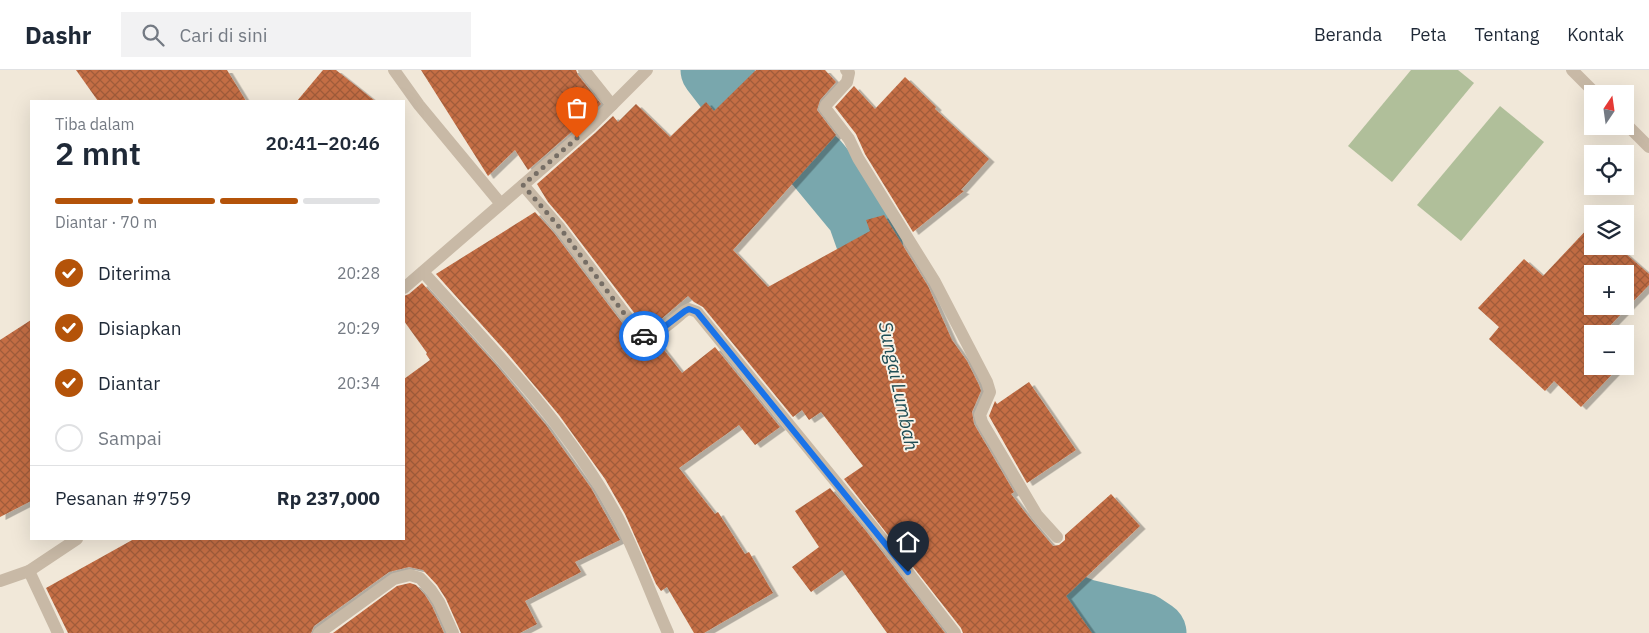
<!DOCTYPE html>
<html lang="id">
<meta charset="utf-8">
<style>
body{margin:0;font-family:"IBM Plex Sans",sans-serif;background:#f2f2f3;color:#1f2937;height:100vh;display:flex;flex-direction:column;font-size:19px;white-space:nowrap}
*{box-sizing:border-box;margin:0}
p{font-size:16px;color:#747a83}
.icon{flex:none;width:28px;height:28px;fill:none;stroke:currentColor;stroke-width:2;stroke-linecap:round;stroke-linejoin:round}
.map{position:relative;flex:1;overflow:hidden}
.sheet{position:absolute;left:30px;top:30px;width:375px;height:440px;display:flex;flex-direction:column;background:#fff;border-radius:0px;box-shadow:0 5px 20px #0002}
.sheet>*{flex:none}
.needle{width:32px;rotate:13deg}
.controls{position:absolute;left:1584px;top:15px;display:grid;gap:10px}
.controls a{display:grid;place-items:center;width:50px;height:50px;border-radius:0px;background:#fff;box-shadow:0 5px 20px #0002;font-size:25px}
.pin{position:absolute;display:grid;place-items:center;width:42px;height:42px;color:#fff;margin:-51px -21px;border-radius:50% 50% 50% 0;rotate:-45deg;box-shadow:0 0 5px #0007}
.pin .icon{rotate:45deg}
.courier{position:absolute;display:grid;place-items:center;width:50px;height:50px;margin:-25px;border:4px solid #1a73e8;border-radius:50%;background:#fff;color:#222;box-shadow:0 1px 6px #0007}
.overview em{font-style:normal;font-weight:600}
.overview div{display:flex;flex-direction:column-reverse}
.overview{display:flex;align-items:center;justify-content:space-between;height:85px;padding:0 25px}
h1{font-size:32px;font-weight:600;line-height:38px}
.bar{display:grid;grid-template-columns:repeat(4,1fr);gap:8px 5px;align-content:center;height:60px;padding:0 25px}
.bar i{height:6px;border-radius:4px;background:#e0e1e3}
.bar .selected{background:#b45309}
.bar p{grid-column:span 4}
.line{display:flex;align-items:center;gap:12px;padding:0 25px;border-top:1px solid #e0e1e3}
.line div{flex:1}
ol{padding:0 25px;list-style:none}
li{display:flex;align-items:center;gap:15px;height:55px}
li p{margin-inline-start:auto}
li .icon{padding:5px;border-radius:50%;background:#b45309;color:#fff;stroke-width:4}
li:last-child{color:#747a83}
li i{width:28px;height:28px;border:2px solid #e0e1e3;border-radius:50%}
header{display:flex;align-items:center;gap:30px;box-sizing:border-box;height:70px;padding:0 25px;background:#fff;border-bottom:1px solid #e0e1e3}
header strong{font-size:24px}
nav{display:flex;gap:28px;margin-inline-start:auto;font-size:18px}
.search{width:350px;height:45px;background:#f2f2f3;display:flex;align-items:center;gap:12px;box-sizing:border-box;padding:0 18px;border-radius:0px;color:#747a83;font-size:19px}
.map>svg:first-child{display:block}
.grass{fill:#b0bf9a}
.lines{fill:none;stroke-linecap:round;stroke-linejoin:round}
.river{stroke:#79a7ad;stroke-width:65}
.building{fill:url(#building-cross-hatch);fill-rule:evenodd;filter:url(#shadow)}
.minor{stroke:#c8b9a6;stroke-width:12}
.done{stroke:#766e65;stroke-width:5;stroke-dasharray:0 9}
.route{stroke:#1a73e8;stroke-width:6}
.labels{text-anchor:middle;stroke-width:4;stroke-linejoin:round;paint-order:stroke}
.water-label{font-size:19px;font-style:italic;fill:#1d4d55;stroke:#f9f1e5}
</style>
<header>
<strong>Dashr</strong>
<div class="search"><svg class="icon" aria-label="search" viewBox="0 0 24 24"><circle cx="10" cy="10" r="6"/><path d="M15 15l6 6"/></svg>Cari di sini</div>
<nav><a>Beranda</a><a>Peta</a><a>Tentang</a><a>Kontak</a></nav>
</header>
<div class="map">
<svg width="1649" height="563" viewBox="0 0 1649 563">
<defs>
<pattern id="building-cross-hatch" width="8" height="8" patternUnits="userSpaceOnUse" patternTransform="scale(1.25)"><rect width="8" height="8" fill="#c46e45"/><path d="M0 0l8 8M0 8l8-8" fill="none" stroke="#a05b3a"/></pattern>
<filter id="shadow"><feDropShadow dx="5.5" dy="3" stdDeviation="0" flood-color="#0004"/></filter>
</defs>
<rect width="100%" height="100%" fill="#f1e8d9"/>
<g class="grass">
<path d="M1411,0h47l16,13 -82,99 -44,-36z"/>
<path d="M1500,36l44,36 -83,99 -44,-36z"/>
</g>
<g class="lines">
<g class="river">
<path d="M713,0l17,22 86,70 43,52 11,31 15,77"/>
<path d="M1001,488l41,36 41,17 59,14 12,8"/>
</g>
</g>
<g class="building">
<path d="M76,0h151l19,31h-148z"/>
<path d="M323,0h13l39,31h-78z"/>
<path d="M421,0h155l2,5 23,29 -17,17 -56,49 -13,-20 -27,26z"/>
<path d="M756,0h69l11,12 -16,18 -3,10 19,25 -103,115 35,37 102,-56 -4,-11 18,-5 44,71 24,54 15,21 12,24 2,6 -9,21 2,12 40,68 -3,2 20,26 22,26 6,-1 6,-5v-5l46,-41 29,32 -74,70 26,37h-129l-2,-5 -117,-149 19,-13 -42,-54 -12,8 -7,-10 -9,7 -90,-110 -9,-5 -6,-6 -29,25 -14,6 -79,-104 -18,-21 -11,-18 58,-51 18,-17 5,6 18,-18 34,33 36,-35 8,9z"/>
<path d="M905,7l31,30 -1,2 54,50 -28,31 3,1 -51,41 -48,-78 -9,-20 -21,-27 19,-21 21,23z"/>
<path d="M535,142l19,21 81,107 10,4 12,-3 25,32 33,-26 65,80 -25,18 -16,-20 -60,43 36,46 3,-2 27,42 4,-2 24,41 -69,40h-10l-27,-46 -6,4 -5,-7 -31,-70 -20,-35 -46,-64 -51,-61 -72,-80z"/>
<path d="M1592,154v22h25l32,28v11l-47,49h-10v32h28l-39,41 -27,-26 -9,10 -56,-52 10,-12 -21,-19 46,-49 19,17zM1592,204h33v32h-33z"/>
<path d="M422,213l74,82 50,60 45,63 29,52 -45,22 6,10 -56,29 12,23 -17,9h-59l-15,-34 -9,-14 -14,-15 -14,-3 -20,5 -75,54 -3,7h-243l-22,-45 88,-49h270v-160l26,-19 -4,-6 1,-1 -23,-32v-25l5,-2z"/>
<path d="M31,250v181l-31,16v-177z"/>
<path d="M1029,312l47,68 -49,33 -38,-67 6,-15 2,3z"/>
<path d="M830,418l36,43 79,102h-58l-45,-63 -31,22 -19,-25 27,-20 -24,-36z"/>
<path d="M410,513l6,2 9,10 7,11 12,27h-111l64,-47z"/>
</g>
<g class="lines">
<g class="minor">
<path d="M394,0l25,35 82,99"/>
<path d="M584,0l28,35"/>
<path d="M846,0l3,3 -2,9 -21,23 -1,3 24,31 9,19 77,124 52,100 3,10 -10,23 2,7 55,93 20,22"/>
<path d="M1572,0l24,24"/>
<path d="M1625,53l24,24"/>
<path d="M523,115l37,43 81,107c13,5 33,-16 44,-24l4,-2 8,3 175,214 83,107"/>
<path d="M423,202c70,78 145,153 195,246 19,37 33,77 50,115"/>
<path d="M404,218l186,-161 57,-57"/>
<path d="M29,501l29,62"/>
<path d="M0,511l29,-10 48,-32"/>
<path d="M319,563l75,-54 16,-4 10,3 11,12 8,12 14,31"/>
</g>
</g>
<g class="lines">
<path class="done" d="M577,68l-54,47 37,43 78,104 6,4"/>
<path class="route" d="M644,266l11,-2 30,-23 4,-2 8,3 211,260"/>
</g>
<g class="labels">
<g class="water-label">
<text transform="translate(899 316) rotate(78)" y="7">Sungai Lumbah</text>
</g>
</g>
</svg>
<div class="controls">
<a><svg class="needle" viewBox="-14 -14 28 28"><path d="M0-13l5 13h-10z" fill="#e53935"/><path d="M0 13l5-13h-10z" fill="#747a83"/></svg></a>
<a><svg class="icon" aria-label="locate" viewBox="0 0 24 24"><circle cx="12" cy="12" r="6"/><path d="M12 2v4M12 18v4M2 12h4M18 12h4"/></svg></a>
<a><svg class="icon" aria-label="layers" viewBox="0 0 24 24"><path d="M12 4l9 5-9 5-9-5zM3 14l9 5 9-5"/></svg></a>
<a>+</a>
<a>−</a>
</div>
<div class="pin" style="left:577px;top:68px;background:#ea580c"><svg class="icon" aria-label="bag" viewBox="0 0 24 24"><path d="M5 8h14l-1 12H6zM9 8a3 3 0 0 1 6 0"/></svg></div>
<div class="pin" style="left:908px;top:502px;background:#1f2937"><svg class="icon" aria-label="home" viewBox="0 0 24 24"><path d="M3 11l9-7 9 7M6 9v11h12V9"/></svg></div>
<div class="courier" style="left:644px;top:266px"><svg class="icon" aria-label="car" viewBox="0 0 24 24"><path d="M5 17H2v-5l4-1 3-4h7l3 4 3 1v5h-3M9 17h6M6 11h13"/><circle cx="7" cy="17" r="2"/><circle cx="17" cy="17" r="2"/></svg></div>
<section class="sheet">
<div class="overview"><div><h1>2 mnt</h1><p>Tiba dalam</p></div><em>20:41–20:46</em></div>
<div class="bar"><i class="selected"></i><i class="selected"></i><i class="selected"></i><i></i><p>Diantar · 70 m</p></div>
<ol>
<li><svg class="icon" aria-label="check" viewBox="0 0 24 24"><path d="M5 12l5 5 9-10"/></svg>Diterima<p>20:28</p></li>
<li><svg class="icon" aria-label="check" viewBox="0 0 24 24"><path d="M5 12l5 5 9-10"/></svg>Disiapkan<p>20:29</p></li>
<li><svg class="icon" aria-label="check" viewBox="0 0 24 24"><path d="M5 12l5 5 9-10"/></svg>Diantar<p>20:34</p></li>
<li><i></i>Sampai</li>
</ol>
<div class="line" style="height:65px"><div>Pesanan #9759</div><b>Rp 237,000</b></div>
</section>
</div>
